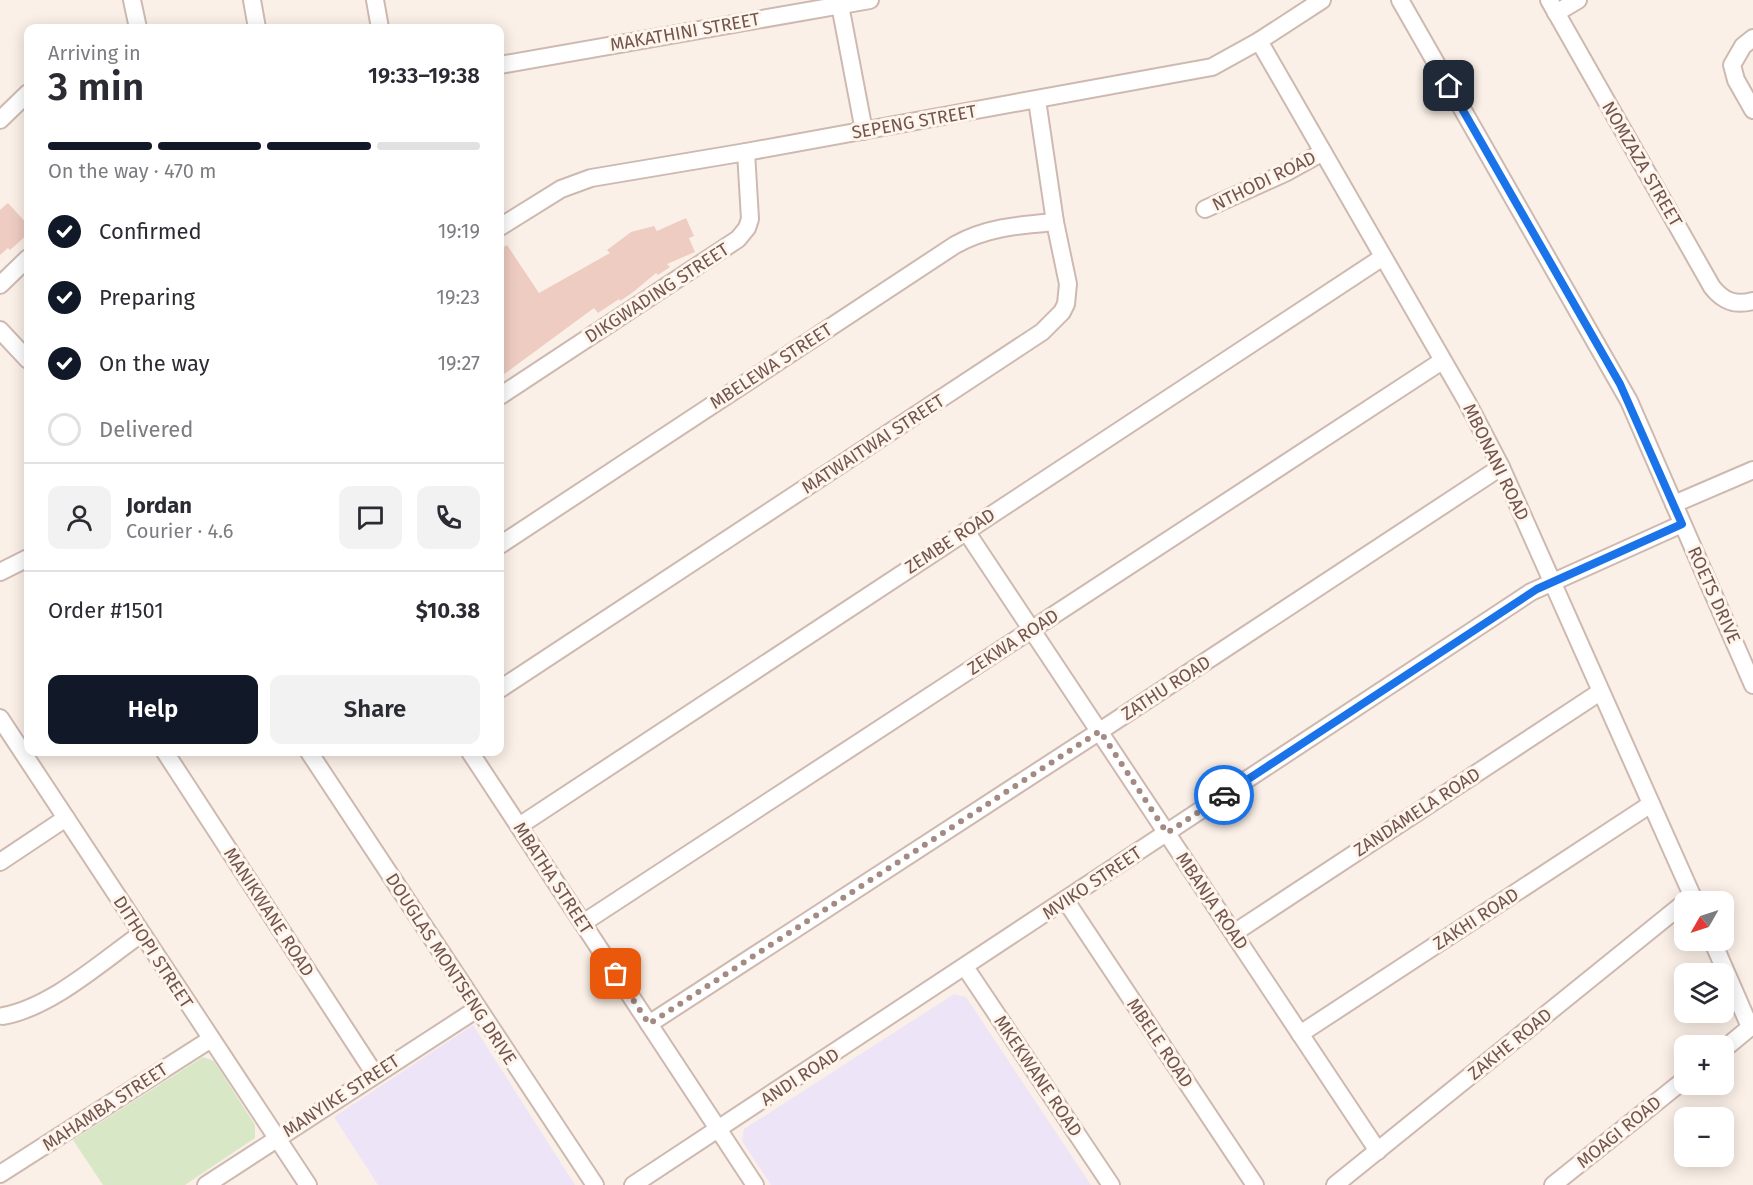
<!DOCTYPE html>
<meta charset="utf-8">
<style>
body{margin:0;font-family:"Fira Sans",sans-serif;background:#f2f2f3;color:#2b2b33;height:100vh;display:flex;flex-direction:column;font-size:22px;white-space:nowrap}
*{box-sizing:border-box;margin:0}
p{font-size:20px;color:#7c7c81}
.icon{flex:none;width:33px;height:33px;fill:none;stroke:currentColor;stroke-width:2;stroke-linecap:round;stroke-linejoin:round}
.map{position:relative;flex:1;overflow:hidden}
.drawer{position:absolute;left:24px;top:24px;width:480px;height:732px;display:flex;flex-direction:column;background:#fff;border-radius:12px;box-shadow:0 3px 15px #0003}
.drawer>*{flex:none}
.needle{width:39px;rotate:231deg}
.tools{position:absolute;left:1674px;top:891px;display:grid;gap:12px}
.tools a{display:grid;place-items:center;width:60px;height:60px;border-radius:12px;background:#fff;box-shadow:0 3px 15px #0003;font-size:30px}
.pin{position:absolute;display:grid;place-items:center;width:51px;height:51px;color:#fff;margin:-26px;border-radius:12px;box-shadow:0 3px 9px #0006}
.courier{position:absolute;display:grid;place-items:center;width:60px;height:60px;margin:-30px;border:4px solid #1a73e8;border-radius:50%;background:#fff;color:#222;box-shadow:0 2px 8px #0007}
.summary em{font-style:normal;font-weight:600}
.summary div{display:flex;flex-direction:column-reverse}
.summary{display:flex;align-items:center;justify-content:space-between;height:102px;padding:0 24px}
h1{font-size:39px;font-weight:600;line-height:45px}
.bar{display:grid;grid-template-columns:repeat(4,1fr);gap:9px 6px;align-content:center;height:72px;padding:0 24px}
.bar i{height:8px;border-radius:4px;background:#e1e1e2}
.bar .current{background:#111827}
.bar p{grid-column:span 4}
.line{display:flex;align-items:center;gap:15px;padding:0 24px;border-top:2px solid #e1e1e2}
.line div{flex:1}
.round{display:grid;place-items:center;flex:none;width:63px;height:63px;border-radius:12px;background:#f2f2f3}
ol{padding:0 24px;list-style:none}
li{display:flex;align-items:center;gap:18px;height:66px}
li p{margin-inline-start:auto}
li .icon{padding:6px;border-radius:50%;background:#111827;color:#fff;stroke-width:4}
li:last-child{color:#7c7c81}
li i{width:33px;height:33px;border:3px solid #e1e1e2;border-radius:50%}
.action{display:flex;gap:12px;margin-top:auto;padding:12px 24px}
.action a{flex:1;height:69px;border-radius:12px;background:#111827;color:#fff;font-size:24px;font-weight:600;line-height:69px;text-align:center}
.action a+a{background:#f2f2f3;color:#2b2b33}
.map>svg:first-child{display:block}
.education{fill:#ede4f7}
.green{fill:#d8e8c6}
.building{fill:#eeccc1}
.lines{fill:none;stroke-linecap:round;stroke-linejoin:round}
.minor-casing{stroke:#ceb9b1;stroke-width:20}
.minor{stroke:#fff;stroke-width:16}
.done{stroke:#a38b83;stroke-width:6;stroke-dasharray:0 10.8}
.route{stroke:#1a73e8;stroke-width:8}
.labels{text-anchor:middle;stroke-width:6;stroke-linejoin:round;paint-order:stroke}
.street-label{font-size:18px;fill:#73554d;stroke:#fef5ed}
</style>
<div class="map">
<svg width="1753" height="1185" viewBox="0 0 1753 1185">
<rect width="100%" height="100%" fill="#fbf0e7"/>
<g class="education">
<path d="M954,994l12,3 125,188h-320l-29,-44 2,-12z"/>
<path d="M473,1025l102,160h-197l-44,-68z"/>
</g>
<path class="green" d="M203,1057l11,4 41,64v13l-70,47h-82l-30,-45z"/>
<g class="building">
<path d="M8,203l20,22v9l-18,16 -2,-2 -8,7v-45z"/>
<path d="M686,218l8,18 -5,2 6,14 -28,12 3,3 -12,8 -2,-2 -24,20 -12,8 -1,-2 -21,14 -4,-5 -94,69v-128l7,-4 32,48 71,-40 -3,-3 24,-18 23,-6 3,5z"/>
</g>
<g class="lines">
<defs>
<g id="minor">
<path d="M132,0l6,28"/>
<path d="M252,0l5,28"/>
<path d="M375,0l5,28"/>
<path d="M1400,0l229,401 124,284"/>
<path d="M1549,0l163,287c11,14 23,19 41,14"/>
<path d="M840,5l24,126"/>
<path d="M1556,13l22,-13"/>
<path d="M1753,38l-10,8 -11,19 4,15 17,30"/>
<path d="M1259,41l208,361 34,65 194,435"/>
<path d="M500,65l370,-65"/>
<path d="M0,120l28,-27"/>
<path d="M1205,209l80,-36 38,-21"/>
<path d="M500,227l61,-38 30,-11 155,-26 466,-85 47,-26 63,-41"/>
<path d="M0,285l28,-27"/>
<path d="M0,330l28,30"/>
<path d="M500,396l238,-157 9,-11 3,-9 -4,-67"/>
<path d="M1674,504l79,-34"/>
<path d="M966,531l412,620"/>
<path d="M500,545l455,-300c32,-18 65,-20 100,-23"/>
<path d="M0,572l28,-14"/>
<path d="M500,689l542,-357 20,-20 4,-8 2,-20 -13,-62 -18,-122"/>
<path d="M0,718l308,467"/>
<path d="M165,752l209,321"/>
<path d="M309,752l286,433"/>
<path d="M470,752l285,433"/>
<path d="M519,826l864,-569"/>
<path d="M0,862l66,-44"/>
<path d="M1066,901l189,284"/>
<path d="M583,923l859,-562"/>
<path d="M1234,933l366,-241"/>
<path d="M1712,940l38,87"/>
<path d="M965,967l146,218"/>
<path d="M3,1016c49,-9 98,-54 138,-82"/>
<path d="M649,1024l451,-293 401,-264"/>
<path d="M1300,1034l351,-230"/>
<path d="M1724,1049l29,-24"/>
<path d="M0,1174l211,-135"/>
<path d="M206,1185l271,-176"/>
<path d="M633,1185l898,-593 151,-68"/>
<path d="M1335,1185l349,-282"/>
<path d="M1553,1185l131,-105"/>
</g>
</defs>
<use href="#minor" class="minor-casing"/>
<use href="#minor" class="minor"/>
</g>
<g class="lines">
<path class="done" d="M616,974l33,50 451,-293 67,102 57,-38"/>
<path class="route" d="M1224,795l313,-206 145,-65 -62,-140 -171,-298"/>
</g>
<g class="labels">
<g class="street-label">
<text transform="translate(685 32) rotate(-10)" y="6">MAKATHINI STREET</text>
<text transform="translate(914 122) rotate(-10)" y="6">SEPENG STREET</text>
<text transform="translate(1642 164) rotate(60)" y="6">NOMZAZA STREET</text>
<text transform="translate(1264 181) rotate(-26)" y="6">NTHODI ROAD</text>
<text transform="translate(657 293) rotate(-33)" y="6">DIKGWADING STREET</text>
<text transform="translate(771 366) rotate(-33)" y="6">MBELEWA STREET</text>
<text transform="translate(873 444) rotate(-33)" y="6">MATWAITWAI STREET</text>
<text transform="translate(1496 462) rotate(64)" y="6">MBONANI ROAD</text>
<text transform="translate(950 541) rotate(-33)" y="6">ZEMBE ROAD</text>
<text transform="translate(1714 595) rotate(66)" y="6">ROETS DRIVE</text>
<text transform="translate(1013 642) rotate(-33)" y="6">ZEKWA ROAD</text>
<text transform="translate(1166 688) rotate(-33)" y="6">ZATHU ROAD</text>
<text transform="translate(1417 812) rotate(-33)" y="6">ZANDAMELA ROAD</text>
<text transform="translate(553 878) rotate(57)" y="6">MBATHA STREET</text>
<text transform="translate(1092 883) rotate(-34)" y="6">MVIKO STREET</text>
<text transform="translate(1212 901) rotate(56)" y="6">MBANJA ROAD</text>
<text transform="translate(269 912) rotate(57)" y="6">MANIKWANE ROAD</text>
<text transform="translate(1476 919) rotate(-33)" y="6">ZAKHI ROAD</text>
<text transform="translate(153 952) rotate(57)" y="6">DITHOPI STREET</text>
<text transform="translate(451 969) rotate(57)" y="6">DOUGLAS MONTSENG DRIVE</text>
<text transform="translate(1160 1043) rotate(56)" y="6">MBELE ROAD</text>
<text transform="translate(1510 1044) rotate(-39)" y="6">ZAKHE ROAD</text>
<text transform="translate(1038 1076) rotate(56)" y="6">MKEKWANE ROAD</text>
<text transform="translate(800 1077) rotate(-33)" y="6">ANDI ROAD</text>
<text transform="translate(341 1096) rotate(-33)" y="6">MANYIKE STREET</text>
<text transform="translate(105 1107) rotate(-33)" y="6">MAHAMBA STREET</text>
<text transform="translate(1619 1132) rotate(-39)" y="6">MOAGI ROAD</text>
</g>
</g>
</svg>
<div class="tools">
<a><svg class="needle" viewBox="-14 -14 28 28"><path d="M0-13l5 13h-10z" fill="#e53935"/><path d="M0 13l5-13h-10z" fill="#7c7c81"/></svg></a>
<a><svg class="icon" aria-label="layers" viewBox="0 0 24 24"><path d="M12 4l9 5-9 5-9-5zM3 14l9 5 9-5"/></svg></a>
<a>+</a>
<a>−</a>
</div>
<div class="pin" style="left:616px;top:974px;background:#ea580c"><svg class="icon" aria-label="bag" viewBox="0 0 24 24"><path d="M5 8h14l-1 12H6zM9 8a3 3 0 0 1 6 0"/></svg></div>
<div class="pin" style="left:1449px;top:86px;background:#1f2937"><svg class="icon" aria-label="home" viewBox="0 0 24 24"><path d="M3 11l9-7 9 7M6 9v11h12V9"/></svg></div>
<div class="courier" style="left:1224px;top:795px"><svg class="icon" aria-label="car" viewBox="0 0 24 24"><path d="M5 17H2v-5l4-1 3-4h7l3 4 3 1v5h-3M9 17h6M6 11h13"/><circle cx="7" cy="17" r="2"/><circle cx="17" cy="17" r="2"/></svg></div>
<section class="drawer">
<div class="summary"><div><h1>3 min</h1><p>Arriving in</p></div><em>19:33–19:38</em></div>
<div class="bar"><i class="current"></i><i class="current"></i><i class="current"></i><i></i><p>On the way · 470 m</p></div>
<ol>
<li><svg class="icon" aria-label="check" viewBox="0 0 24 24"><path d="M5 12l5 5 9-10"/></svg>Confirmed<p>19:19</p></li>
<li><svg class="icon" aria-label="check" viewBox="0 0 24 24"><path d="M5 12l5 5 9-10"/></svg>Preparing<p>19:23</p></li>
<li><svg class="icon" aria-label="check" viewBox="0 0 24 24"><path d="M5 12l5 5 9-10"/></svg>On the way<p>19:27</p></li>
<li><i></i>Delivered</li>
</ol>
<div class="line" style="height:108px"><a class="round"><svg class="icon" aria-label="person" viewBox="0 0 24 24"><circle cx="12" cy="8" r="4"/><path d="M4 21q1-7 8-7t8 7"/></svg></a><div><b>Jordan</b><p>Courier · 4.6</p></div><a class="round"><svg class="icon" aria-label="chat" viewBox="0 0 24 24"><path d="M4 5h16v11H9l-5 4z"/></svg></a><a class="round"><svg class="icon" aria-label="phone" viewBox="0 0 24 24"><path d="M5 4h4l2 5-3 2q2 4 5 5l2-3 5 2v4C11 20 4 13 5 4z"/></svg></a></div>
<div class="line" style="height:78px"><div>Order #1501</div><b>$10.38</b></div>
<div class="action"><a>Help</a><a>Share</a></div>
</section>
</div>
